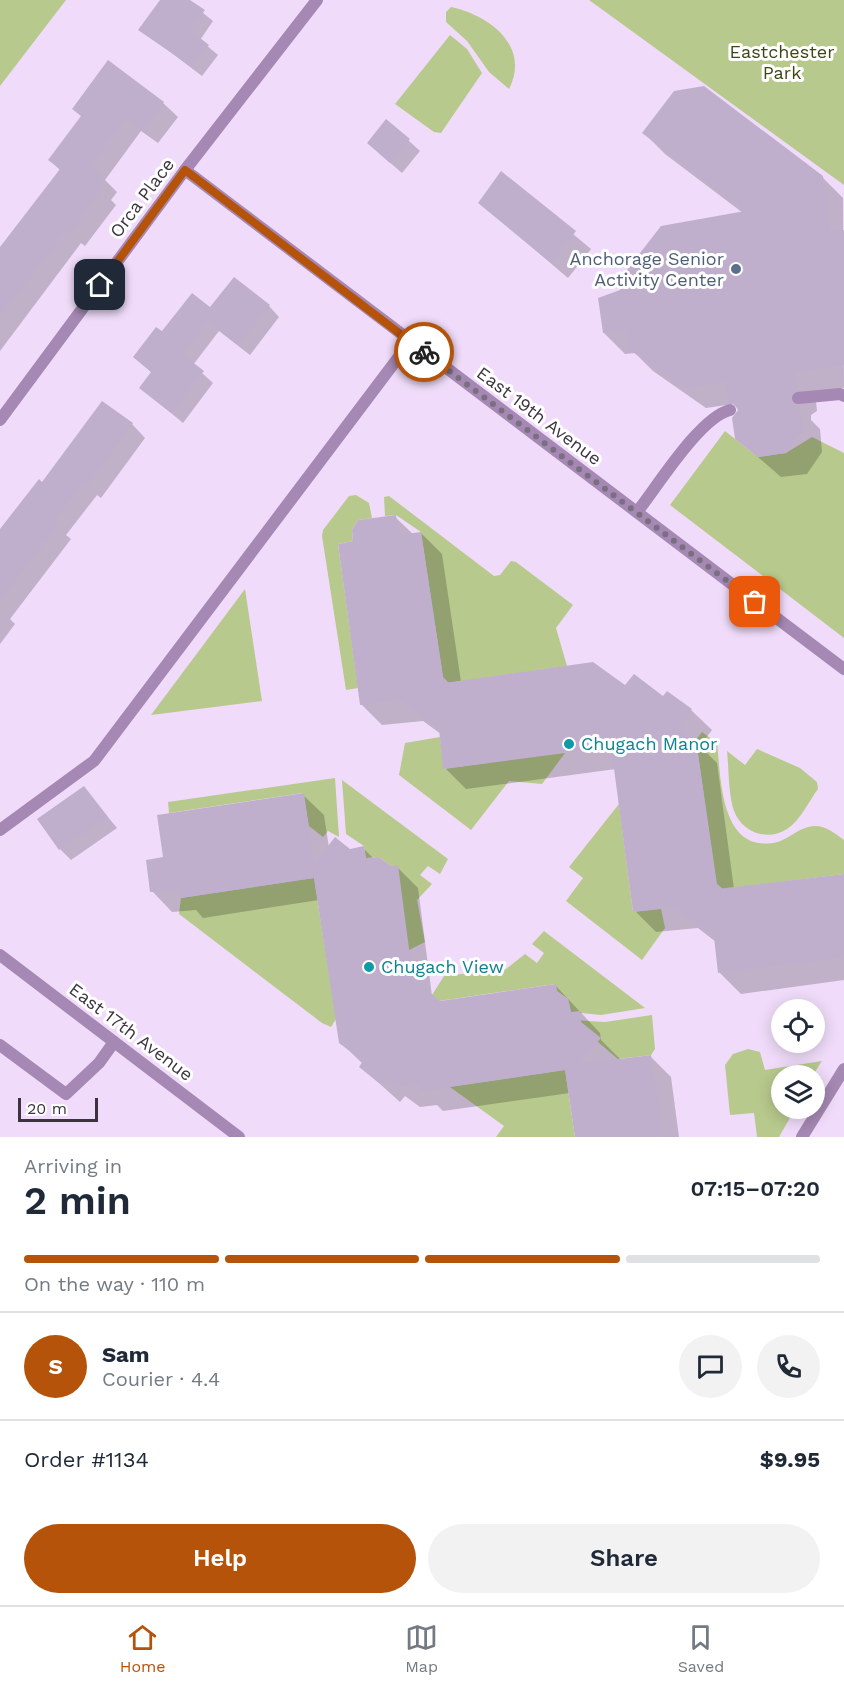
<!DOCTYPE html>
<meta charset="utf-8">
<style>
body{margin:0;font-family:"Work Sans",sans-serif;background:#f2f2f3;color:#1f2937;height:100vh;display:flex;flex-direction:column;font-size:22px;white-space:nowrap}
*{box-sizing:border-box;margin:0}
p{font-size:20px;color:#747a83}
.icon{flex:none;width:33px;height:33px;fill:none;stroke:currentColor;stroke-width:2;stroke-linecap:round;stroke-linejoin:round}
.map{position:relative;height:1137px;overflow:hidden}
.details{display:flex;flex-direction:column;background:#fff;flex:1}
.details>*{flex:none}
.tools{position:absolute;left:771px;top:999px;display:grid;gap:12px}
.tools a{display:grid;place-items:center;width:54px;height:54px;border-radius:50%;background:#fff;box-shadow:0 3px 15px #0003;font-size:30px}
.scale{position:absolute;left:18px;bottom:15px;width:80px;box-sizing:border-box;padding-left:6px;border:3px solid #3b3440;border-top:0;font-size:16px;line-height:21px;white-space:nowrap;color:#3b3440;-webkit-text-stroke:4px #fff;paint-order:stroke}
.pin{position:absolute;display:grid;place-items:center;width:51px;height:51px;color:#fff;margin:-26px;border-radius:12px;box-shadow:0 3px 9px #0006}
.courier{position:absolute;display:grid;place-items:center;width:60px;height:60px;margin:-30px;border:4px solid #b45309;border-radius:50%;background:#fff;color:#222;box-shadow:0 2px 8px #0007}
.headline em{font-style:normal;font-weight:600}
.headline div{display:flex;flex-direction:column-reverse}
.headline{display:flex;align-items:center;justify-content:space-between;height:102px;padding:0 24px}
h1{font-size:39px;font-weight:600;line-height:45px}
.bar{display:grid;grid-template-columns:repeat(4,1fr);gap:9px 6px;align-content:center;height:72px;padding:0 24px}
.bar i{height:8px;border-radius:4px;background:#e0e1e3}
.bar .current{background:#b45309}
.bar p{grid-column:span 4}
.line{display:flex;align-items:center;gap:15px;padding:0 24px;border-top:2px solid #e0e1e3}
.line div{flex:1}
.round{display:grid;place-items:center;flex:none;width:63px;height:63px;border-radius:32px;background:#f2f2f3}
.cta{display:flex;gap:12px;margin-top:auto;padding:12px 24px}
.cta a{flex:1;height:69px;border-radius:36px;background:#b45309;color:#fff;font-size:24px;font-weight:600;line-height:69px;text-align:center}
.cta a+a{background:#f2f2f3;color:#1f2937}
.dock{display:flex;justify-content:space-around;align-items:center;height:84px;border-top:2px solid #e0e1e3;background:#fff;font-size:16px;color:#747a83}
.dock a{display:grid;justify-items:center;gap:3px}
.dock .current{color:#b45309}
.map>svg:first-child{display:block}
.green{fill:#b8c98d}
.shadow{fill:#0003}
.building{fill:#bfafcd}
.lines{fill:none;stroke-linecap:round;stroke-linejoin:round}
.lane{stroke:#a588b3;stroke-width:12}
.street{stroke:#a588b3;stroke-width:12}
.done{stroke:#7a6f81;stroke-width:6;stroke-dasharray:0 10.8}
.route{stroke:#b45309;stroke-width:8}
.service-dot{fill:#5c6f8a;stroke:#fff;stroke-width:2}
.culture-dot{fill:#0f9aa8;stroke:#fff;stroke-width:2}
.labels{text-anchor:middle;stroke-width:6;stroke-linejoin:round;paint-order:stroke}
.park-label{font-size:18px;fill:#3c4814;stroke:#fff}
.street-label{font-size:18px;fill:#3b3440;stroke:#fff}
.service-label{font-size:18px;fill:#4e5e75;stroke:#fff;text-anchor:end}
.culture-label{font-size:18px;fill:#0d838f;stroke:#fff;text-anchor:start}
</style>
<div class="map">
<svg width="844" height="1137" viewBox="0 0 844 1137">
<rect width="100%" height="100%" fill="#f0dcfa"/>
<g class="green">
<path d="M0,0h66l-66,86z"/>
<path d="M589,0h255v185z"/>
<path d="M451,7c38,8 80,39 58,82l-20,-17 -22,-31 -21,-19v-10z"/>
<path d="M450,35l17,14 15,24 -41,60 -7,-1 -39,-28z"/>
<path d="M725,431l33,26 28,-4 26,-16 32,16v185l-174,-133z"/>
<path d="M356,495l13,8 3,15 -14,2 -6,10 1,11 -15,3 20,144 -12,2 -24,-154 1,-6 26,-34z"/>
<path d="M389,496l105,80 6,-1 11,-14 5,1 57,43 -17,23 11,38 -118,17 -6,-6 -22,-145 -25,-17 -11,1 -1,-19z"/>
<path d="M245,589l17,112 -111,14z"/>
<path d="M702,732l15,11c4,34 3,108 56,100 15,-2 26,-17 42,-17 11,0 21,8 29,14v34l-121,15 -6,-5 -21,-144z"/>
<path d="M440,737l4,32 121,-16 -23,31 -33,-3 -38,49 -72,-55 6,-32z"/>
<path d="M757,749l43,19 17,14 1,7c-9,12 -18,32 -31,40 -20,13 -45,3 -53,-18 -6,-18 -5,-42 -7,-60l18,14z"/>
<path d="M335,778l4,59 -11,-6 -5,6 -14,-11 -6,-33 -134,20 -1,-11z"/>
<path d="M342,780l106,79 -8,15 -12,-8 -8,9 12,9 -15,16 8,42 -16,8 -18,-84 -12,-9 -13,1 -2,-12 -18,-12z"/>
<path d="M619,804l14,108 28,-3 4,19 -23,32 -76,-59 17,-23 -14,-11z"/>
<path d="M314,878l22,141 -5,8 -9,-4 -143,-109 2,-16z"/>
<path d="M544,931l101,77 -44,7 -30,-3 -3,-13 -11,-8 -2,-7 -123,18v-7l12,-19 62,-7 19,-15 12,9 7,-10 -12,-9z"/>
<path d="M652,1015l3,34 -4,6 -33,4 -46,-39 33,2z"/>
<path d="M748,1049l12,3 5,18 57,-9 -9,14 -31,1v32l13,1 -16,28h-22l-3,-24 -24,2 -5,-50 8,-11z"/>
<path d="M565,1070l10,67h-79l8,-11 -54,-39z"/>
</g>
<g class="shadow">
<path d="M162,0h25l26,21 -13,19 18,15 -16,21 -62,-47z"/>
<path d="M163,103l15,14 -20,26 -17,-12 -36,49 12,12 -6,8 5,5 -31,41 -4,-3 -81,108v-102l61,-78 -11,-11 32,-43z"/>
<path d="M387,121l33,30 -18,22 -22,-19z"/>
<path d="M644,133l178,44 21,21 1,190 -29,4 2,19 -6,4v5l9,9 2,23 -15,22 -26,3 -45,-39 4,-27 -7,-7 -27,4 -53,-37 -18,-18 -10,1 -21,-21 17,-41 122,-79 -78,-59z"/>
<path d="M501,174l90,75 -23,29 -88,-75z"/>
<path d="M269,306l10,11 -29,38 -31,-24 -26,34 20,18 -30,40 -42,-35 11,-15 -17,-16 28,-24 47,-24z"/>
<path d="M132,424l13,14 -44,60 -4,-3 -31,40 5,4 -61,80 5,5 -15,20v-113l43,-47z"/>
<path d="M395,517l18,17 8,-1 21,21 19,128 164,5 39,11 27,12 21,20 -12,16 17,17 17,126 110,-13v104l-103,14 -21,-21 -4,-31 -18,-14 -42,4 -21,-21 -19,-142 -150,20 -21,-21 -4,-34 -18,-13 -41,4 -21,-21 -6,-162z"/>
<path d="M84,788l33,40 -46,32 -11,-11z"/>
<path d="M303,795l21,20 5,33 21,2 13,-2 11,11 16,9 7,-1 21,21 14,108 8,7 115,-18 45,48 1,7 20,20 29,-4 21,21 8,60h-103l-6,-44 -127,18 -6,-6 -17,2 -15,-11 -5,6 -39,-35 2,-3 -23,-22 -21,-142 -116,18 -7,-8 -24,2 -20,-21 13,-33z"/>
</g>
<g class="building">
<path d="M160,0h30l15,10 -15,20 19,15 -17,22 -54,-37z"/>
<path d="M108,60l56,42 -21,28 -17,-12 -36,48 14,11 -6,9 4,3 -32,44 -4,-3 -66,86v-69l60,-78 -12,-9 33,-44 -9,-7z"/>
<path d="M704,86l119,90 8,56 13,-2v135l-49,7 2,18 -6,4 -1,5 4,6 5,1 3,25 -16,22 -28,4 -23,-18 -3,-21 6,-8 -3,-6 -6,-2 -3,-20 -43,6 -53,-38 -3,-19 -24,2 -5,-35 22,-8v-11l41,-53 84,-15 -103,-78 32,-42z"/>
<path d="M386,119l24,20 -20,24 -23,-20z"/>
<path d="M501,171l75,60 -25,32 -73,-60z"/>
<path d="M234,277l36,28 -32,40 -30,-24 -26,33 22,17 -33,42 -32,-25 12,-16 -18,-15 23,-30 6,4 30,-38 18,14z"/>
<path d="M102,401l31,22 -46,63 -4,-3 -30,38 5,4 -58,75v-71l39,-50 3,3z"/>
<path d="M396,515l3,20 22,-3 23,151 149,-21 32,23 9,-11 29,22 4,-5 25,18 -13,18 17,13 21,149 127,-15v83l-126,16 -4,-36 -39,-30 -42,5 -22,-166 -168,23 -4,-40 -38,-29 -41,5 -22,-161 15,-3 -1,-11 6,-10z"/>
<path d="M84,786l24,31 -49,33 -22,-31z"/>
<path d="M304,793l10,71 21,-27 15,12 14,-3 2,12 13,-1 12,9 7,-1 15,114 27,22 116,-17 1,7 11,8 3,13 9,-1 1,11 20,16 -22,26 72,-9 11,82h-87l-10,-67 -144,21 -1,-7 -22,3 -14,-10 -5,6 -20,-16 4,-6 -24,-18 -25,-165 -133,20 -1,-9 -30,3 -4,-32 17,-3 -6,-42z"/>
</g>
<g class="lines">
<g class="lane">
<path d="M798,398l42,-4 4,2"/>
<path d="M637,512c20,-25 63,-95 93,-102"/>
<path d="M0,830l94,-69 316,-419"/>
<path d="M0,1045l66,49 33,-31 15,-21"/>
<path d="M802,1137l42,-68"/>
</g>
<g class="street">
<path d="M185,170l659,499"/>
<path d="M0,420l185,-250 132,-170"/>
<path d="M0,955l239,182"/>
</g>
</g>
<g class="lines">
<path class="done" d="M424,352l331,250"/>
<path class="route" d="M100,285l85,-115 239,182"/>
</g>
<circle class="service-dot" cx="736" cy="269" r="6"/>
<g class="culture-dot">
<circle cx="569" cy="744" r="6"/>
<circle cx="369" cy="967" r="6"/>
</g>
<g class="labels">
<g class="park-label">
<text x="782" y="58">Eastchester<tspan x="782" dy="21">Park</tspan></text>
</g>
<g class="street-label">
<text transform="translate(142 198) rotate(-53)" y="6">Orca Place</text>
<text transform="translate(539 416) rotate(37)" y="6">East 19th Avenue</text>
<text transform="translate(131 1032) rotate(37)" y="6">East 17th Avenue</text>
</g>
<g class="service-label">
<text x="724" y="265">Anchorage Senior<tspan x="724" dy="21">Activity Center</tspan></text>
</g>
<g class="culture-label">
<text x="581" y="750">Chugach Manor</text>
<text x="381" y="973">Chugach View</text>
</g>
</g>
</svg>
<div class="tools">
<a><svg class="icon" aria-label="locate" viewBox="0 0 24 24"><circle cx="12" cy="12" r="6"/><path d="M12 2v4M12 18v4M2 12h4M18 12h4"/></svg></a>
<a><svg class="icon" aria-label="layers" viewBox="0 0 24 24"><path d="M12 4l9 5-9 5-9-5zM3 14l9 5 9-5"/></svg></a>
</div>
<div class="scale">20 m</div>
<div class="pin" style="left:755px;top:602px;background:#ea580c"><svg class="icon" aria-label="bag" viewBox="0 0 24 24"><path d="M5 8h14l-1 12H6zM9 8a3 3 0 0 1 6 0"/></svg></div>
<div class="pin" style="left:100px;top:285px;background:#1f2937"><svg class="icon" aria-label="home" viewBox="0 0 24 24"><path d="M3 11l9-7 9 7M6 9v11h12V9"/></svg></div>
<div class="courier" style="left:424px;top:352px"><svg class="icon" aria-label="bike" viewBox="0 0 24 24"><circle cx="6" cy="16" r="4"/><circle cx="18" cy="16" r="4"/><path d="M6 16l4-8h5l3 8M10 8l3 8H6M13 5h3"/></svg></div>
</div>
<section class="details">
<div class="headline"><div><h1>2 min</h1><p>Arriving in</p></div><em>07:15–07:20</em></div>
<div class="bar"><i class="current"></i><i class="current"></i><i class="current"></i><i></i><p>On the way · 110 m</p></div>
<div class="line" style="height:108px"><b class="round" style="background:#b45309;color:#fff">S</b><div><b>Sam</b><p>Courier · 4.4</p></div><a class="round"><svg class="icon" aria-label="chat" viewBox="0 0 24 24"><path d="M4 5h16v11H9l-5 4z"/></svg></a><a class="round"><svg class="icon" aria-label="phone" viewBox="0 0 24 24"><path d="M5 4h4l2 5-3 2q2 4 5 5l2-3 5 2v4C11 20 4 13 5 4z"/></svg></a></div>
<div class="line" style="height:78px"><div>Order #1134</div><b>$9.95</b></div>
<div class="cta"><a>Help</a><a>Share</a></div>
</section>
<nav class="dock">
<a class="current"><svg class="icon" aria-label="home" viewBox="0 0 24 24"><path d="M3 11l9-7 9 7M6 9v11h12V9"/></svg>Home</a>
<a><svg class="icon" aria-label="map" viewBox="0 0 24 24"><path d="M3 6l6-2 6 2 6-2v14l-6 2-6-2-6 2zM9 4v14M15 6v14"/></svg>Map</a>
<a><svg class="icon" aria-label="saved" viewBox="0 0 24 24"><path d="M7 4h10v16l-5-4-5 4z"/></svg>Saved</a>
</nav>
